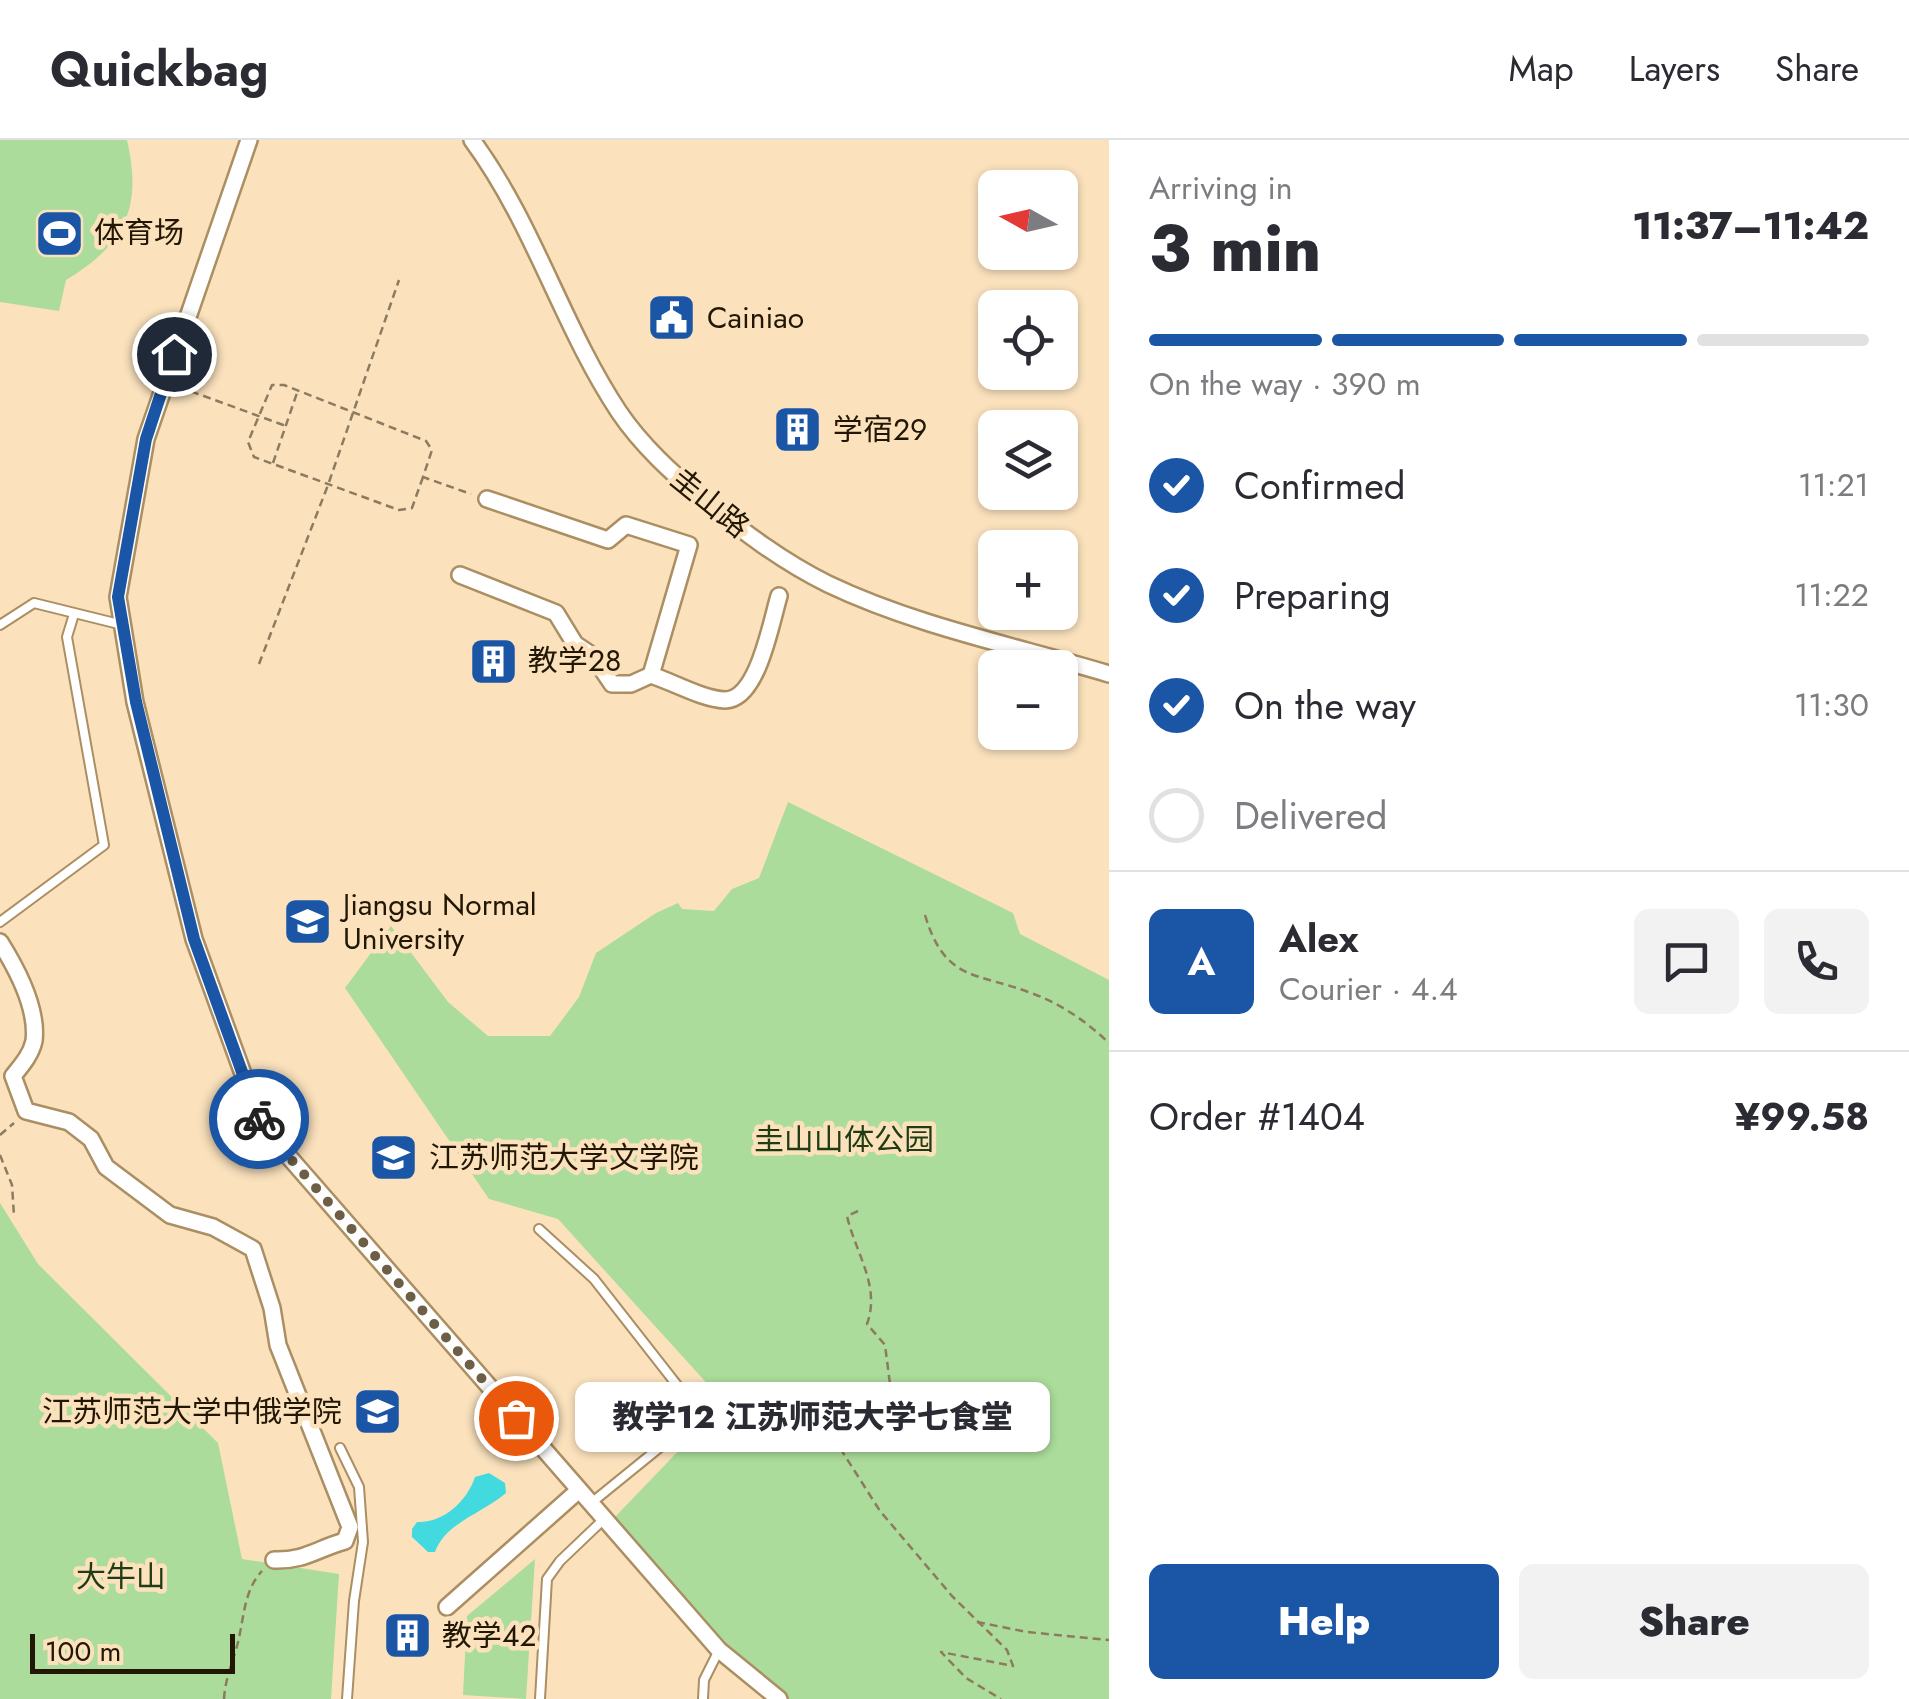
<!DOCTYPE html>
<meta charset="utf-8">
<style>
body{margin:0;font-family:Jost,"Noto Sans SC",sans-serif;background:#f2f2f3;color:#2b2b33;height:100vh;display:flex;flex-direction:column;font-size:38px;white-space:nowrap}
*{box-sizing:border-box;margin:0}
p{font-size:32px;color:#7c7c81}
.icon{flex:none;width:55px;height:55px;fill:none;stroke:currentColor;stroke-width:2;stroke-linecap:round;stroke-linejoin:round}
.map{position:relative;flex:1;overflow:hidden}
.sheet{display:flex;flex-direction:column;background:#fff;width:800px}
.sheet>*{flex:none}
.needle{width:65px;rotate:278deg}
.buttons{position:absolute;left:978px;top:30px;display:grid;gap:20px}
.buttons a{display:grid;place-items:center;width:100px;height:100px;border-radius:15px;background:#fff;box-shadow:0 2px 8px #0004;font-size:50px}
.scale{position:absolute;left:30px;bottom:25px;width:205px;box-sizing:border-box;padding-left:10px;border:5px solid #221705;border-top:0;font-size:28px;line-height:35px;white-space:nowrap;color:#221705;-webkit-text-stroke:8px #fbe2bd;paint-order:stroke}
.pin{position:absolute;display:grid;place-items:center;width:85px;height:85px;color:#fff;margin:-42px;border:5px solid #fff;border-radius:50%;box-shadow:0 2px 10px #0007}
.courier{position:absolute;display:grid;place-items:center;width:100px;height:100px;margin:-50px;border:8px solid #1b55a6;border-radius:50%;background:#fff;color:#222;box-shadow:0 2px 12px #0007}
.bubble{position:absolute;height:70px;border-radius:15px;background:#fff;box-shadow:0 2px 8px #0004;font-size:32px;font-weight:800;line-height:70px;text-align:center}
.headline em{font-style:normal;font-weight:800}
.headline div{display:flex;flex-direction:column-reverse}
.headline{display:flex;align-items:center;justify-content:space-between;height:170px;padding:0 40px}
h1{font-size:65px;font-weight:800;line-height:75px}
.bar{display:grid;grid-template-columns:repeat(4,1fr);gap:15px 10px;align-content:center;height:120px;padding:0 40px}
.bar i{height:12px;border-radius:8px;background:#e1e1e2}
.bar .selected{background:#1b55a6}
.bar p{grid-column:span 4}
.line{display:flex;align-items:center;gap:25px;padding:0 40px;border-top:2px solid #e1e1e2}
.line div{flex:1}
.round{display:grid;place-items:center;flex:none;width:105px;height:105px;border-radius:15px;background:#f2f2f3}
ol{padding:0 40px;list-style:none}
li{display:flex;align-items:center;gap:30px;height:110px}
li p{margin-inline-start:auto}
li .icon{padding:10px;border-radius:50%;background:#1b55a6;color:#fff;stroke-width:4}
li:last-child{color:#7c7c81}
li i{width:55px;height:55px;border:5px solid #e1e1e2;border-radius:50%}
.cta{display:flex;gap:20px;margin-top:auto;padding:20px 40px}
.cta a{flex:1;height:115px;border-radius:15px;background:#1b55a6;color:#fff;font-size:40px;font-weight:800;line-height:115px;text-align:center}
.cta a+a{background:#f2f2f3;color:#2b2b33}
header{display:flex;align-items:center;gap:60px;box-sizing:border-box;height:140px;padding:0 50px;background:#fff;border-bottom:2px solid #e1e1e2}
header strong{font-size:48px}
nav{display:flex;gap:55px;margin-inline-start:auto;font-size:35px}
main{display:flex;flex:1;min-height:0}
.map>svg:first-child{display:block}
.green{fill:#abdc9b}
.water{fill:#42dadf}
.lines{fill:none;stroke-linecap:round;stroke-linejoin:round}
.lane-casing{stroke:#ab8e62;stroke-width:12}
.street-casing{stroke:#ab8e62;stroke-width:20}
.path{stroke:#8d7b5f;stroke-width:2.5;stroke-dasharray:8 5;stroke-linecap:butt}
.lane{stroke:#fff;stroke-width:8}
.street{stroke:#fff;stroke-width:15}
.done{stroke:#6e5e45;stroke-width:10;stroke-dasharray:0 18}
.route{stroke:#1b55a6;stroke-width:12}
.labels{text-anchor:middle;stroke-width:9;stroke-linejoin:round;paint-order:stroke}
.poi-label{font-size:30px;fill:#221705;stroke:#fbe2bd;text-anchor:start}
.street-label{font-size:30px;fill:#221705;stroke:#fbe2bd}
.park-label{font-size:30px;fill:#1f3c14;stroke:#fbe2bd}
</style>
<header>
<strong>Quickbag</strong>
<nav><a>Map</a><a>Layers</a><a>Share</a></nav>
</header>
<main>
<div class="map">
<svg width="1109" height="1559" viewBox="0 0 1109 1559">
<rect width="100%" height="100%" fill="#fbe2bd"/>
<g class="green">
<path d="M0,0h127c16,69 -3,105 -61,140l-7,31 -59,-9z"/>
<path d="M788,662l225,111 7,21 89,46v719h-320l-67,-56 -108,-125 97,-101 1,-28 -154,-170 -69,-20 -144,-211 46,-62 57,76 40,34h62l29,-39 17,-44 60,-40 22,-10 4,6 32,2 18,-22 27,-11z"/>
<path d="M0,1063l38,61 180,179 24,116 97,15 -8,125h-331z"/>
<path d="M535,1419l-9,140 -63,-4 4,-79z"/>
</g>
<path class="water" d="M489,1333l16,10 1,10c-23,20 -61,30 -71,59h-7l-16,-15v-8l5,-7c27,1 50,-21 58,-45z"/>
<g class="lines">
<defs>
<g id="lane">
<path d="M0,485l34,-22 89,22"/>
<path d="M0,782l104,-77 -37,-208 7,-23"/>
<path d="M539,1089l55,50 90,115 1,25 -26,29 -69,56"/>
<path d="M340,1308l19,39 4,55 -9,59 -7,98"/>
<path d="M540,1559l7,-120 13,-18 43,-41"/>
<path d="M703,1559l1,-19 14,-28"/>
</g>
<g id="street">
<path d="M249,0l-103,299 -28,158 17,105 59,237 68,187 457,524 60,49"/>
<path d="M472,0c62,84 90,186 147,272 23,34 54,62 84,87 39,32 80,63 125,85 88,42 188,62 281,90"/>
<path d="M460,435l96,38 19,31 18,12 19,28h19l20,-9 38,-130 -63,-20 -18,15 -121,-41"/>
<path d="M651,535c22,7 51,24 74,25 33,0 46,-78 54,-104"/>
<path d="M0,802c17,27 38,66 34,99 -3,14 -13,25 -21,35l13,35 43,11 22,17 15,28 64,48 43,12 40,22 19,59 6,37 72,182 -5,14c-29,8 -40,20 -71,19"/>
<path d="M447,1467l132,-117"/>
</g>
</defs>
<use href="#lane" class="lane-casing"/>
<use href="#street" class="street-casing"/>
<g class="path">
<path d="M178,250l12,1 96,35"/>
<path d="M273,323l25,-73"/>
<path d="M423,337l-11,31 -13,2 -145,-53 -6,-15 24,-57h12l142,56 6,9 -9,27 48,17"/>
<path d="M259,524l69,-179 71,-205"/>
<path d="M925,775c20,67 51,57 106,78 29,10 56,29 78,50"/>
<path d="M0,995l14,-12"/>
<path d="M0,1015l12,30 2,31"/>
<path d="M858,1071l-11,5c8,36 34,70 20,108l18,21 9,70 -18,17 -15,-1 -47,-24 66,104 72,85 55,54 6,16 -72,-14 25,26 35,21"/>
<path d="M977,1482l50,10 82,8"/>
<path d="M224,1559c1,-19 8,-35 13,-53 7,-25 6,-55 25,-75"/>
</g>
<use href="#lane" class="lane"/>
<use href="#street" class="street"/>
</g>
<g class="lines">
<path class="done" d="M259,979l3,7 254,292"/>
<path class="route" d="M174,214l-28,85 -28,158 18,105 58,237 65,180"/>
</g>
<defs>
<symbol id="stadium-square" viewBox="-11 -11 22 22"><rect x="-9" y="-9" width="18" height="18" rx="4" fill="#1b55a6" stroke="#fbe2bd"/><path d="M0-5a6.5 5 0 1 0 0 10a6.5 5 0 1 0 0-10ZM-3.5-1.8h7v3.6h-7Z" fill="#fff"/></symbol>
<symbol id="civic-square" viewBox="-11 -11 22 22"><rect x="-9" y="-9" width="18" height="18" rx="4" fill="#1b55a6" stroke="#fbe2bd"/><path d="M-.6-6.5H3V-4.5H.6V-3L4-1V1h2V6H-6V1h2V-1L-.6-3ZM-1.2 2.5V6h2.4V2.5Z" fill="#fff"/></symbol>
<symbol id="building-square" viewBox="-11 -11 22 22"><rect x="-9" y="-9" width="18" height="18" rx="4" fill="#1b55a6" stroke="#fbe2bd"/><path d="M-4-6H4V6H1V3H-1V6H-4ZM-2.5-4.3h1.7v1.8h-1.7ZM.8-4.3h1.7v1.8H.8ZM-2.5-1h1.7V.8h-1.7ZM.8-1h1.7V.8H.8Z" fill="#fff"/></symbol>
<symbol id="university-square" viewBox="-11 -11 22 22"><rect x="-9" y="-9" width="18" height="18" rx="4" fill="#1b55a6" stroke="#fbe2bd"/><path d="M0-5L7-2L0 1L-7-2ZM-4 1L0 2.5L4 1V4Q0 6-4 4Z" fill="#fff"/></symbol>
</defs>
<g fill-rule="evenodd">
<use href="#stadium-square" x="32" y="66" width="55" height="55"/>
<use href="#civic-square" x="644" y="150" width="55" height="55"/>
<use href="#building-square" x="770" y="262" width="55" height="55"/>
<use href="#building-square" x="466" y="494" width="55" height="55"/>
<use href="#university-square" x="280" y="754" width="55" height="55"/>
<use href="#university-square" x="366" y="990" width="55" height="55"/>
<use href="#university-square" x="350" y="1244" width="55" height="55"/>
<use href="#building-square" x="380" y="1468" width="55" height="55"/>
</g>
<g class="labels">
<g class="poi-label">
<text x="94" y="103">体育场</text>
<text x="707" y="188">Cainiao</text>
<text x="833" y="300">学宿29</text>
<text x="528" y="531">教学28</text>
<text x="343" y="775">Jiangsu Normal<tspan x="343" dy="34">University</tspan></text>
<text x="429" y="1028">江苏师范大学文学院</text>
<text x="342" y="1282" text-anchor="end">江苏师范大学中俄学院</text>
<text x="442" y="1506">教学42</text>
</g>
<g class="street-label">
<text transform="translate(710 363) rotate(39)" y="10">圭山路</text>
</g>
<g class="park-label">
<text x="844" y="1010">圭山山体公园</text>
<text x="121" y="1447">大牛山</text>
</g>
</g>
</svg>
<div class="buttons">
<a><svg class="needle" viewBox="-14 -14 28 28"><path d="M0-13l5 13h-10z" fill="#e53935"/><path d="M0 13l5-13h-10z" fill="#7c7c81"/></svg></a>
<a><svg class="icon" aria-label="locate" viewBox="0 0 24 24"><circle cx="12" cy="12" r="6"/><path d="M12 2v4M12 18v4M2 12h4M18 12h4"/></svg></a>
<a><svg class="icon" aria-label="layers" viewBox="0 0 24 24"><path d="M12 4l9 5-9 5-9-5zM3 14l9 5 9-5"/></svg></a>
<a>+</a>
<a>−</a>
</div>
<div class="scale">100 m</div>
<div class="pin" style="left:516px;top:1278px;background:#ea580c"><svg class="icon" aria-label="bag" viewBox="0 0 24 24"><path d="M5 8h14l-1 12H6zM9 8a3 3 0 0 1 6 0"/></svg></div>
<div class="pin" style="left:174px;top:214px;background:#1f2937"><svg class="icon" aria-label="home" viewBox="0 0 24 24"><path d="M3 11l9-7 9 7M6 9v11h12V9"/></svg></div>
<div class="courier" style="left:259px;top:979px"><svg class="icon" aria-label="bike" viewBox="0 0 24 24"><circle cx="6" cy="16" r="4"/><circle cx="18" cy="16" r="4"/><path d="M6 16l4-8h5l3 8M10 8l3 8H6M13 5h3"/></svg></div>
<div class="bubble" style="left:575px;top:1242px;width:475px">教学12 江苏师范大学七食堂</div>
</div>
<section class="sheet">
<div class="headline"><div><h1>3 min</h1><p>Arriving in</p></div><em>11:37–11:42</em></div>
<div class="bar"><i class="selected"></i><i class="selected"></i><i class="selected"></i><i></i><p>On the way · 390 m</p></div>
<ol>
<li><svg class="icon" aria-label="check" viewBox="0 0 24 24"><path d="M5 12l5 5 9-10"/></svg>Confirmed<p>11:21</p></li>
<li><svg class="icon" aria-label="check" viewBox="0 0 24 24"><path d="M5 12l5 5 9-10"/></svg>Preparing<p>11:22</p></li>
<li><svg class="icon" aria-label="check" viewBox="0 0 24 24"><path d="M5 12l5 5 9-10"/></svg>On the way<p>11:30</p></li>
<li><i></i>Delivered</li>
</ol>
<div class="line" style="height:180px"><b class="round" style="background:#1b55a6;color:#fff">A</b><div><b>Alex</b><p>Courier · 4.4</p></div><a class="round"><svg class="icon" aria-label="chat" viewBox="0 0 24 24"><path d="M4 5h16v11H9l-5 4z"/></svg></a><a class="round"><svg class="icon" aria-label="phone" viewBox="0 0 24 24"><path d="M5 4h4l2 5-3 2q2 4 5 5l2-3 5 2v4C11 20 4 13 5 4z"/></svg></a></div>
<div class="line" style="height:130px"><div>Order #1404</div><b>¥99.58</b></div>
<div class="cta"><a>Help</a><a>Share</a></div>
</section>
</main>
